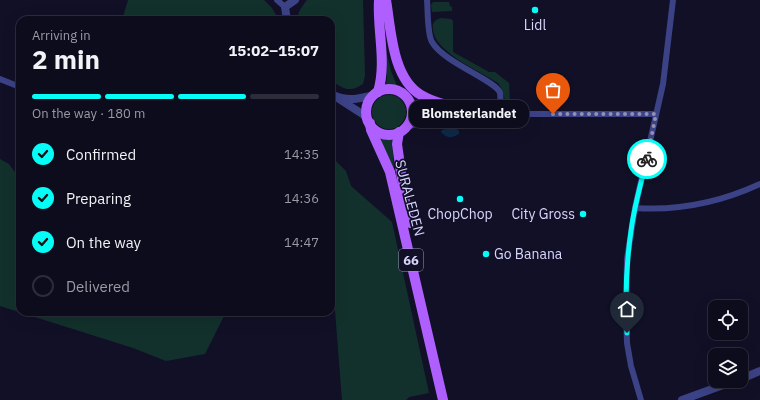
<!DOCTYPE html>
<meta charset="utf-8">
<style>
body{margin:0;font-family:"IBM Plex Sans",sans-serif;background:#161526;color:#f1f3f6;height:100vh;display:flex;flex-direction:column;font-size:15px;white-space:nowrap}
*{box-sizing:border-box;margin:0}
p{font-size:13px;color:#9a9ba4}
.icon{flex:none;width:22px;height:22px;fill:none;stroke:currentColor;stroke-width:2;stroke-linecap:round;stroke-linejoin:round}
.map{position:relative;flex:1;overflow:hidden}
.drawer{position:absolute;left:16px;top:16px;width:319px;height:300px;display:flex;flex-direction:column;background:#0d0c1d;border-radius:12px;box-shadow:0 4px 16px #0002,0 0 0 1px #2d2c3b}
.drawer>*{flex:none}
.controls{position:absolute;left:708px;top:300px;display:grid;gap:8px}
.controls a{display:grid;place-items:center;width:40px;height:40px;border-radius:8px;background:#0d0c1d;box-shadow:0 4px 16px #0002,0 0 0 1px #2d2c3b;font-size:20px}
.pin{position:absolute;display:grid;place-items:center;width:34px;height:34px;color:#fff;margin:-41px -17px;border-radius:50% 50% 50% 0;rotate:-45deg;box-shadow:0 0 4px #0007}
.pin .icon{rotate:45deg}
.courier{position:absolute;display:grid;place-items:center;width:40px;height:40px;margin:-20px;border:3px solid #05fcf7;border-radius:50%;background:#fff;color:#222;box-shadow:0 1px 5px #0007}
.bubble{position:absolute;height:28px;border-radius:12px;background:#0d0c1d;box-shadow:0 4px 16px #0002,0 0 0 1px #2d2c3b;font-size:13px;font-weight:700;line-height:28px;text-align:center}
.head em{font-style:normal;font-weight:700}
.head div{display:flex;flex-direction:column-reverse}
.head{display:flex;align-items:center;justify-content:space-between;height:68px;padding:0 16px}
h1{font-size:26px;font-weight:700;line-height:30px}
.bar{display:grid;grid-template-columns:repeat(4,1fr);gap:6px 4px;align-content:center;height:48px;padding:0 16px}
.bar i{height:5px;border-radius:3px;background:#2d2c3b}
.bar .on{background:#05fcf7}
.bar p{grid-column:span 4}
ol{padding:0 16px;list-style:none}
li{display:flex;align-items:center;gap:12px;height:44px}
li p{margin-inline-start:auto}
li .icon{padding:4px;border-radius:50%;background:#05fcf7;color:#111;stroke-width:4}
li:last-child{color:#9a9ba4}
li i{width:22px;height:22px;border:2px solid #2d2c3b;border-radius:50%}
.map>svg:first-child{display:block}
.green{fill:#13312c}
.water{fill:#0d2a49}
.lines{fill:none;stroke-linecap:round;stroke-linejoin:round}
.minor{stroke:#3c4286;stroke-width:6}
.tertiary{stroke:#3c4286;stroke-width:8}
.primary{stroke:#af5ffd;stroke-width:10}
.done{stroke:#9291b3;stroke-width:4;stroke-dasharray:0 7.2}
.route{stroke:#05fcf7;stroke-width:5}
.poi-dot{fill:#05fcf7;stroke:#111027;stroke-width:1.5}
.labels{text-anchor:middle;stroke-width:3.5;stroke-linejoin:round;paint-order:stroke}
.shield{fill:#111027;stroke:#9c9bbe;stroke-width:1}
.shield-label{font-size:13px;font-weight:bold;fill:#d7d7fe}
.poi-label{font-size:14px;fill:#d7d7fe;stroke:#111027}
.street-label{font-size:14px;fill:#d7d7fe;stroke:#111027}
</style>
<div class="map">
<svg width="760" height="400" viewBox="0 0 760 400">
<rect width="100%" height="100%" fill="#111027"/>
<g class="green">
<path d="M128,0h136l8,8 7,12h-157z"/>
<path d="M307,0h56l2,76 -2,8c-13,9 -20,5 -32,-4v-60h-33c-1,-8 4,-13 9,-20z"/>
<path d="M433,2h16l1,4 2,1v4l-20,1 -1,-7z"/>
<path d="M441,18l10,1 2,2v31l36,20h6l14,11 1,20 -3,1c-4,-7 -4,-15 -9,-21 -18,-12 -64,-31 -65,-54 -1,-7 2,-9 8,-11z"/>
<path d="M385,50h1l5,21 6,15 -11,-1 1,-8z"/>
<circle cx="389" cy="112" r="17"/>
<path d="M417,109l5,2 17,1v1l-24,7z"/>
<path d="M377,136l7,2 9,1 -1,5 2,23h-1z"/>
<path d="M331,156l15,15 5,15 41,36 37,171 -20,4 -3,3h-64l-11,-140z"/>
<path d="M0,159l9,5 11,15v133h206l-21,42 -39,7 -33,-13 -133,-42z"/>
</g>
<path class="water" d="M446,129h11l2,2v3c-7,4 -12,5 -18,-2l1,-2z"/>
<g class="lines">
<g class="minor">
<path d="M277,0l8,7"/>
<path d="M427,0c1,11 0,33 5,42 12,21 65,39 68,51 1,6 0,15 1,21"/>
<path d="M0,79l20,8"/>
<path d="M410,103l23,6h17"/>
<path d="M467,111l34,3h155"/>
<path d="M405,128l28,-10 32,-5"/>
<path d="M635,208c43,3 86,-6 125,-24"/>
<path d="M641,400l-10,-34 -4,-23 -1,-30 1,-54 8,-51 28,-124 10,-84"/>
</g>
<g class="tertiary">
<path d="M287,20l-2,-13 10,-7"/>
<path d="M331,94c17,8 26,5 43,1"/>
<path d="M339,99l28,18"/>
<path d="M741,379l19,-8"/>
<path d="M682,400l52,-19"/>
</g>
<g class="primary">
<path d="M386,0c5,29 6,78 35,95 13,8 34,12 49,17"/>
<circle cx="389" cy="112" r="23"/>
<path d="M378,92c9,-30 -1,-62 1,-92"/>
<path d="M370,123l1,7 19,42 53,228"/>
<path d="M399,132l-2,12 8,57 5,22"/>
</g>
</g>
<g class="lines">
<path class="done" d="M553,114h103l-9,45"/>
<path class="route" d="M627,333c-2,-34 -1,-68 4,-102 3,-24 10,-48 16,-72"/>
</g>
<g class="poi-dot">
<circle cx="535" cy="10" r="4"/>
<circle cx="460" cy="199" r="4"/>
<circle cx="583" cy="214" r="4"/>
<circle cx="486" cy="254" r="4"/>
</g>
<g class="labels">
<rect class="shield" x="399" y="249" width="24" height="22" rx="3"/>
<g class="shield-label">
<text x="411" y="265">66</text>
</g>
<g class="poi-label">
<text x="535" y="30">Lidl</text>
<text x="460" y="219">ChopChop</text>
<text x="575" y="219" text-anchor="end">City Gross</text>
<text x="494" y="259" text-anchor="start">Go Banana</text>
</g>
<g class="street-label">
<text transform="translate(410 198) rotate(75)" y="5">SURALEDEN</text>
</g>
</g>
</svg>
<div class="controls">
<a><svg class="icon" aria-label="locate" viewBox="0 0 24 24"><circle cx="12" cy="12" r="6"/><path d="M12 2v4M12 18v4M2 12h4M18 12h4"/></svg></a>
<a><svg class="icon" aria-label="layers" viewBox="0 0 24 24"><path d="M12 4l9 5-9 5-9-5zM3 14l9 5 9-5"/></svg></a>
</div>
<div class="pin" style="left:553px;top:114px;background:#ea580c"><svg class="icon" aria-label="bag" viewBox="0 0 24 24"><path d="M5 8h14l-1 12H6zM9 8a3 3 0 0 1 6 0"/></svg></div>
<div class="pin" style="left:627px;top:333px;background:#1f2937"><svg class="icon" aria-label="home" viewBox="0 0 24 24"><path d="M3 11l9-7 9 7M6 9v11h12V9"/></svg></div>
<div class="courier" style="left:647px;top:159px"><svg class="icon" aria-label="bike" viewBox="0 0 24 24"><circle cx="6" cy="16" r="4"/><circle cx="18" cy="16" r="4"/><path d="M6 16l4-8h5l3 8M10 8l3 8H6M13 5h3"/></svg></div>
<div class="bubble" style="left:409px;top:100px;width:120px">Blomsterlandet</div>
<section class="drawer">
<div class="head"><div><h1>2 min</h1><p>Arriving in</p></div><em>15:02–15:07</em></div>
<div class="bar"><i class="on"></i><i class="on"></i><i class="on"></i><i></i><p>On the way · 180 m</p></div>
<ol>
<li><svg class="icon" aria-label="check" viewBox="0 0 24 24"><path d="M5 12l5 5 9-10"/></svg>Confirmed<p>14:35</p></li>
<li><svg class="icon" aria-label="check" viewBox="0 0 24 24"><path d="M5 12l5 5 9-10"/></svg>Preparing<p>14:36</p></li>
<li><svg class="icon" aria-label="check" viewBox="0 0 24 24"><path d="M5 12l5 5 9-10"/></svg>On the way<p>14:47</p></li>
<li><i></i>Delivered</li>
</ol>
</section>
</div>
